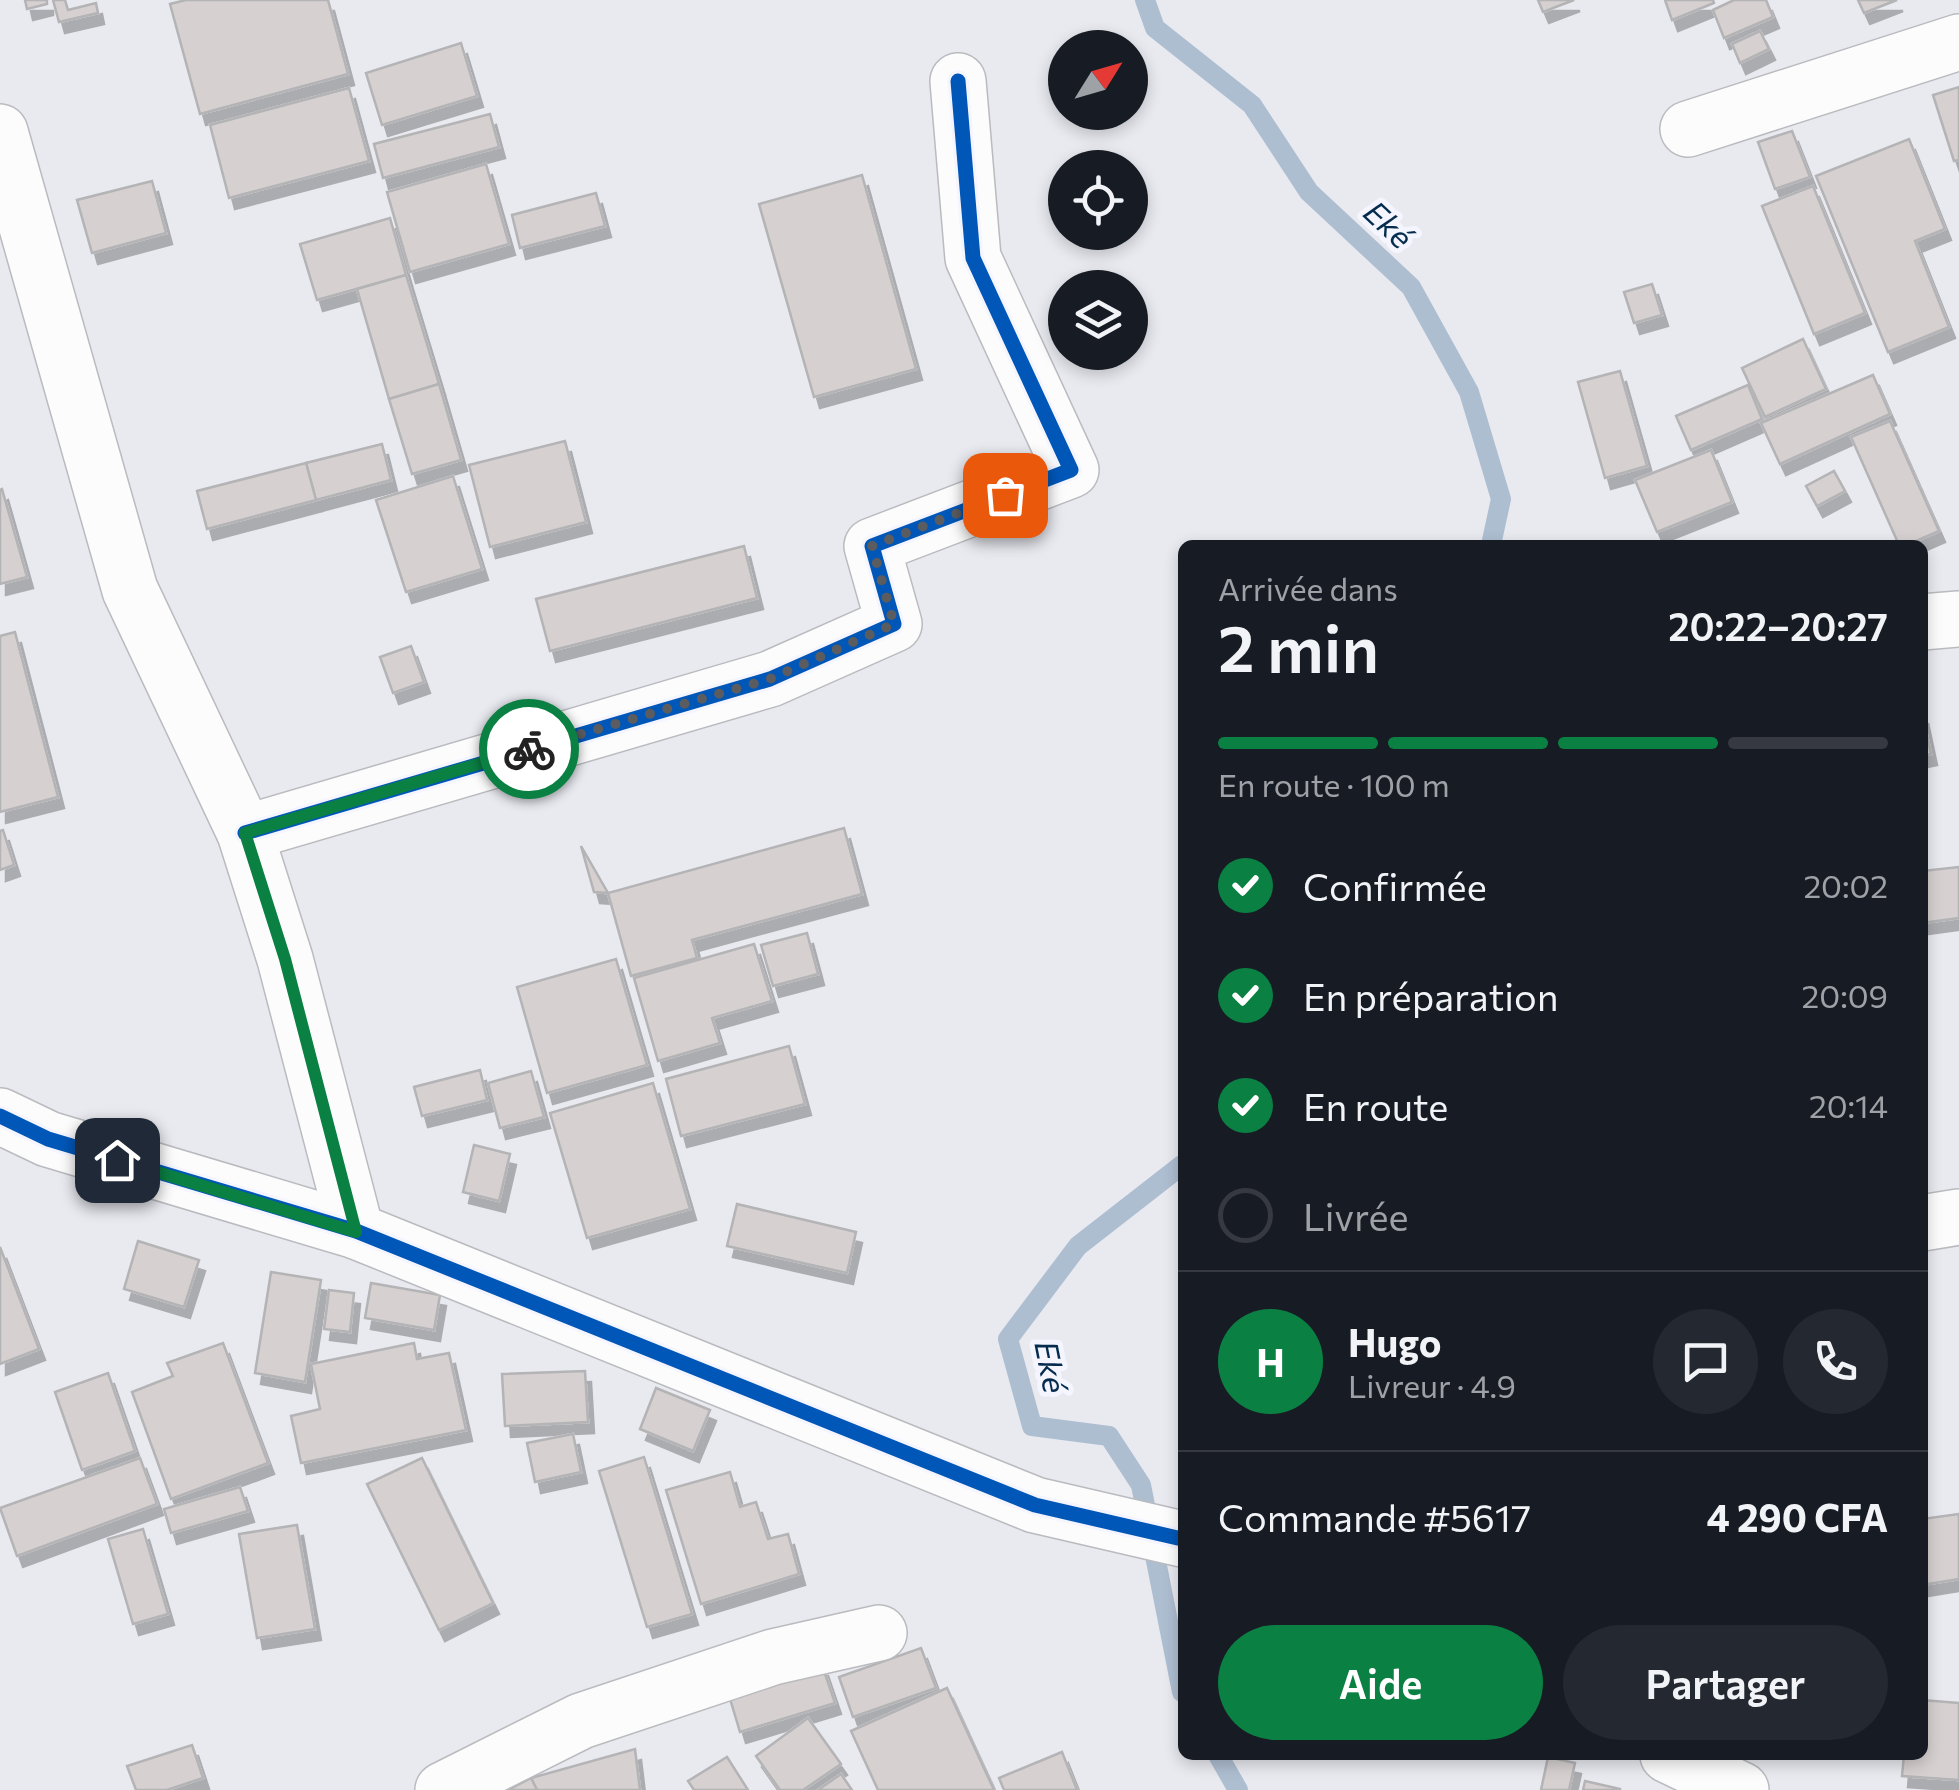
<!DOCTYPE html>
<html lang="fr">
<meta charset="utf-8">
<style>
body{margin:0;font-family:Commissioner,sans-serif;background:#242831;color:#f1f3f6;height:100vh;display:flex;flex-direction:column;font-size:38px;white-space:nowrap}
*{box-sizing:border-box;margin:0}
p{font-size:32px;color:#9ea1a6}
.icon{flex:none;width:55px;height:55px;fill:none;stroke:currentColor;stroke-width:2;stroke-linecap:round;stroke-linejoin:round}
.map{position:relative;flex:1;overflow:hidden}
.side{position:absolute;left:1178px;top:540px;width:750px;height:1220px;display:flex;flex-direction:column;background:#171b24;border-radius:15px;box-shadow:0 5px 15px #0003}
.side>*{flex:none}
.needle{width:65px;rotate:53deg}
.fabs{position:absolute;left:1048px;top:30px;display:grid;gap:20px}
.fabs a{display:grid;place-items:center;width:100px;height:100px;border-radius:50%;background:#171b24;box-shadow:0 5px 15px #0003;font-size:50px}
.pin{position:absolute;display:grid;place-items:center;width:85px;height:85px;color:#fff;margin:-42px;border-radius:20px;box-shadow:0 5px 15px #0006}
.courier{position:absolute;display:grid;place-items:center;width:100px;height:100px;margin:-50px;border:8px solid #0b8043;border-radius:50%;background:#fff;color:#222;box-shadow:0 2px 12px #0007}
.headline em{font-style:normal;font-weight:600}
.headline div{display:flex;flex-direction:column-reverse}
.headline{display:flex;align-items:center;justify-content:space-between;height:170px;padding:0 40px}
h1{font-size:65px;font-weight:600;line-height:75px}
.bar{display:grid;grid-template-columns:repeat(4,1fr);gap:15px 10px;align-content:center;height:120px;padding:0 40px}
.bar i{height:12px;border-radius:8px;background:#363941}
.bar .on{background:#0b8043}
.bar p{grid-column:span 4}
.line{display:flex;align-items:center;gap:25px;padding:0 40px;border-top:2px solid #363941}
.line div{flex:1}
.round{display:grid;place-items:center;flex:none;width:105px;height:105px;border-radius:52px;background:#242831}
ol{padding:0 40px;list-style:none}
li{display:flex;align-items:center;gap:30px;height:110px}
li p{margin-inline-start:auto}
li .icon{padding:10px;border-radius:50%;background:#0b8043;color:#fff;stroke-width:4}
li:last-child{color:#9ea1a6}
li i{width:55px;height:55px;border:5px solid #363941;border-radius:50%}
.action{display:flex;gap:20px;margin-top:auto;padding:20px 40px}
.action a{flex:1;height:115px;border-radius:60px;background:#0b8043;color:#fff;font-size:40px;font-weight:600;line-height:115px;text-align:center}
.action a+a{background:#242831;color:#f1f3f6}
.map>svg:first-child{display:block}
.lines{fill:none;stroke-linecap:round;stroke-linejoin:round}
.stream{stroke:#aebed1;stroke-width:20}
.building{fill:#d6d1d0;stroke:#b4b3b5;stroke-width:2.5;filter:url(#shadow)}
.minor-casing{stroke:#babbbf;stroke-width:58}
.minor{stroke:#fcfcfd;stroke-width:55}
.cycleway-casing{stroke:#f4f5fe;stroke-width:21}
.cycleway{stroke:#0057b8;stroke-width:15}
.done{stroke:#5b5c60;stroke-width:10;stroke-dasharray:0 18}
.route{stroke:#0b8043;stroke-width:12}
.labels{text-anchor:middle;stroke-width:10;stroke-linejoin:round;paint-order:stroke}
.water-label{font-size:32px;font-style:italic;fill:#052c4e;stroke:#f4f5fe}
</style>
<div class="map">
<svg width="1959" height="1790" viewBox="0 0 1959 1790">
<defs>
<filter id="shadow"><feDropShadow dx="6" dy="11" stdDeviation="0" flood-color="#0004"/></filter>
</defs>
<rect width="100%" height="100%" fill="#e9eaf0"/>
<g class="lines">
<g class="stream">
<path d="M1145,0l10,28 97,77 57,87 102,95 58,105 32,107 -10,46"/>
<path d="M1182,1165l-104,81 -70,93 24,87 77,10 32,49 41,207"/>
<path d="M1218,1755l20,35"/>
</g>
</g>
<g class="building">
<path d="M25,0h22v4l-20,5z"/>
<path d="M53,0h12l3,10 28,-7 2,10 -39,9z"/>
<path d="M186,0h142l20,74 -148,40 -30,-110z"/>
<path d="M1538,0h36l-31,12z"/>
<path d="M1665,0h48l1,3 -42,17z"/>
<path d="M1734,0h32l7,17 -49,21 -11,-28z"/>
<path d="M1858,0h39l-33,13z"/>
<path d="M1760,31l9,18 -29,14 -8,-19z"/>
<path d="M461,43l16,53 -95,29 -16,-52z"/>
<path d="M1959,87v73l-5,1 -21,-66z"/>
<path d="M349,88l20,73 -140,37 -19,-73z"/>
<path d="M490,114l9,33 -116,31 -9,-34z"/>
<path d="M1792,131l18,46 -35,12 -17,-47z"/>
<path d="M1909,139l36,90 -30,12 34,86 -61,25 -72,-176z"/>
<path d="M486,164l23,80 -99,28 -23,-80z"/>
<path d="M862,175l54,194 -102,28 -55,-193z"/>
<path d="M152,181l14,52 -74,20 -15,-53z"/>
<path d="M1813,186l52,127 -51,21 -52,-128z"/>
<path d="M596,193l9,33 -85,22 -8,-33z"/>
<path d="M390,218l16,57 -89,25 -17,-56z"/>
<path d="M406,275l33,109 -50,15 -32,-110z"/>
<path d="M1652,284l10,31 -28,8 -10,-31z"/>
<path d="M1803,339l23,50 -61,28 -23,-49z"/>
<path d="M1620,371l27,95 -42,12 -27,-96z"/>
<path d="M1873,375l17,39 -110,50 -19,-41z"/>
<path d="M439,384l22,76 -49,14 -23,-75z"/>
<path d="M1748,385l14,34 -71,31 -15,-34z"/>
<path d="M1890,421l49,110 -32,14h-8l-48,-108z"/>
<path d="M565,441l21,81 -96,25 -21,-82z"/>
<path d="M382,444l9,36 -75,20 -10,-37z"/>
<path d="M1711,450l21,52 -75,30 -22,-52z"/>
<path d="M306,463l10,37 -109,29 -10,-38z"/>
<path d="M1834,471l11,20 -28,15 -11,-20z"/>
<path d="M453,476l29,93 -76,23 -30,-92z"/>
<path d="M2,489l25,88 -27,7v-94z"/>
<path d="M744,546l13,52 -207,53 -14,-52z"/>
<path d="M15,632l43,165 -58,15v-176z"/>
<path d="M411,646l13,36 -31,11 -13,-36z"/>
<path d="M1922,712l9,42 -9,2z"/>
<path d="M844,828l18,66 -170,46 5,18 -66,18 -23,-83z"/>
<path d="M3,830l11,35 -14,5v-39z"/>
<path d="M581,846l27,47 -14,-1z"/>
<path d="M1959,867v51l-37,5v-52z"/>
<path d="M807,933l11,41 -45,12 -12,-41z"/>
<path d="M754,944l18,57 -60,17 8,25 -62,18 -24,-83z"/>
<path d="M616,959l31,106 -100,28 -30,-106z"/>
<path d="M789,1046l16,58 -124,32 -15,-57z"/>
<path d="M480,1070l7,30 -65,16 -8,-29z"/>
<path d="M531,1071l13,46 -44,11 -12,-45z"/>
<path d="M653,1083l37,126 -103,29 -37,-125z"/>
<path d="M474,1145l36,9 -11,47 -36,-9z"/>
<path d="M737,1204l119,28 -9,41 -120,-27z"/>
<path d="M138,1241l61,19 -15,47 -60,-18z"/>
<path d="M0,1247l39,102 -39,15z"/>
<path d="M271,1272l50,8 -16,102 -50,-9z"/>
<path d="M371,1283l69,12 -6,35 -69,-12z"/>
<path d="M329,1290l25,3 -4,39 -26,-3z"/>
<path d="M223,1343l45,120 -97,36 -39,-107 41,-16 -6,-13z"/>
<path d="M414,1343l3,16 32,-6 17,77 -165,33 -10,-47 29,-7 -9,-45z"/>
<path d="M585,1371l3,51 -83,4 -3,-52z"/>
<path d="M108,1373l27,78 -53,19 -27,-78z"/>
<path d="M656,1388l54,22 -17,41 -53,-22z"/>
<path d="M573,1434l8,38 -46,10 -8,-39z"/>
<path d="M644,1457l48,157 -45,13 -48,-156z"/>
<path d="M140,1458l17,46 -140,52 -17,-48z"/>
<path d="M422,1458l71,145 -54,27 -72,-146z"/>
<path d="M730,1472l10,35 16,-5 12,37 20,-5 11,40 -98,30 -35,-114z"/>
<path d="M240,1487l8,24 -77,22 -7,-24z"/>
<path d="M1959,1514v65l-37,6v-66z"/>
<path d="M297,1525l18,104 -58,9 -18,-104z"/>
<path d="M143,1529l25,85 -35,10 -25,-85z"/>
<path d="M921,1648l15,40 -83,29 -14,-40z"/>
<path d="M822,1665l13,38 -95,29 -12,-40z"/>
<path d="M947,1688l47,102h-116l-27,-59z"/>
<path d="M1922,1700l37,3v77l-57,-4 2,-21h18z"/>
<path d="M808,1718l33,46 -38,26h-23l-24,-34z"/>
<path d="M192,1745l11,33 -36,12h-31l-9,-24z"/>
<path d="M635,1749l5,41h-103l-6,-12z"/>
<path d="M1062,1752l15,38h-73l-5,-12z"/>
<path d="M727,1757l21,33h-54l-6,-9z"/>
<path d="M1548,1757l27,6 -6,27h-28z"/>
<path d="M841,1774l11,16h-34z"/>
<path d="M531,1778l6,12h-29z"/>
<path d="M1585,1781l35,8v1h-37z"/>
</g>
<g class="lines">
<defs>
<g id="minor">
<path d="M1688,129l271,-87"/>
<path d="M0,132l130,458 115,243 40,126 71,272"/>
<path d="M1922,622l37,-3"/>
<path d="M245,833l525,-154 124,-55 -22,-78 199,-76 -98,-212 -15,-177"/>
<path d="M0,1116l48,23 308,92 679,274 147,34"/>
<path d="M1922,1223l37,-6"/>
<path d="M1668,1755l73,35"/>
<path d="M443,1790l138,-69 192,-64 106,-24"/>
</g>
</defs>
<use href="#minor" class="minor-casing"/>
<use href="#minor" class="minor"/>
<defs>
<g id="cycleway">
<path d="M245,833l525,-154 124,-55 -22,-78 199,-76 -98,-212 -15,-177"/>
<path d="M0,1116l48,23 308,92 679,274 147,34"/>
</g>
</defs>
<use href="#cycleway" class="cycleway-casing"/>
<use href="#cycleway" class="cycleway"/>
</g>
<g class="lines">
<path class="done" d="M529,749l241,-70 124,-55 -22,-78 133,-51"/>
<path class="route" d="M117,1160l239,72 -71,-273 -40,-126 284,-84"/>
</g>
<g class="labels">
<g class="water-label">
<text transform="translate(1388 225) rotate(43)" y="11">Eké</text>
<text transform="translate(1050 1367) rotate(79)" y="11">Eké</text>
</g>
</g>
</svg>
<div class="fabs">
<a><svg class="needle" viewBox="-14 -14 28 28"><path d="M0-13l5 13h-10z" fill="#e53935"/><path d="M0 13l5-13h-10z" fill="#9ea1a6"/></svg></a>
<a><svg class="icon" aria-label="locate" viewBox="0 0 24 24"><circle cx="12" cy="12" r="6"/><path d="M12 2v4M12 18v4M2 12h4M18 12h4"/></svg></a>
<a><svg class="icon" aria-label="layers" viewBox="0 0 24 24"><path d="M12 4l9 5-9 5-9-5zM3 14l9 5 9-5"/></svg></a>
</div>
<div class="pin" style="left:1005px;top:495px;background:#ea580c"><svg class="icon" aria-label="bag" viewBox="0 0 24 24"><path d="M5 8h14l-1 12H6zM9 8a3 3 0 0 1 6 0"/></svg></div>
<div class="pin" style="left:117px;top:1160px;background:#1f2937"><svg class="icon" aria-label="home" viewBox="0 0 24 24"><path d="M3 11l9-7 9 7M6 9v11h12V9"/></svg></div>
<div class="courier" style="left:529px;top:749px"><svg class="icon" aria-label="bike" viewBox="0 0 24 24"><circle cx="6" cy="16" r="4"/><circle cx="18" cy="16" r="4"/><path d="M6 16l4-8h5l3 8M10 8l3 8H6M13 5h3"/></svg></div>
<section class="side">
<div class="headline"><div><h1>2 min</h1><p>Arrivée dans</p></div><em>20:22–20:27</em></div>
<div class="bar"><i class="on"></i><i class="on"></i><i class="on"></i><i></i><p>En route · 100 m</p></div>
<ol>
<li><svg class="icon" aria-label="check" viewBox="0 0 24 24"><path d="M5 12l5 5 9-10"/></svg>Confirmée<p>20:02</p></li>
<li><svg class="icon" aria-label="check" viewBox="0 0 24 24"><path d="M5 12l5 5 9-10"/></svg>En préparation<p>20:09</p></li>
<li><svg class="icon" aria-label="check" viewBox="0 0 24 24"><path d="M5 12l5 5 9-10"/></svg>En route<p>20:14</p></li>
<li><i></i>Livrée</li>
</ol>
<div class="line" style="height:180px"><b class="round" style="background:#0b8043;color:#fff">H</b><div><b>Hugo</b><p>Livreur · 4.9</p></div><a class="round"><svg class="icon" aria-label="chat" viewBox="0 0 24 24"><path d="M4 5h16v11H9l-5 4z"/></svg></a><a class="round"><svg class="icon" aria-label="phone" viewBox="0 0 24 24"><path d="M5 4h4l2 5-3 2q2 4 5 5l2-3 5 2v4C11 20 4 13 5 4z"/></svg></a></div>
<div class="line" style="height:130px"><div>Commande #5617</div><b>4 290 CFA</b></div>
<div class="action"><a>Aide</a><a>Partager</a></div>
</section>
</div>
